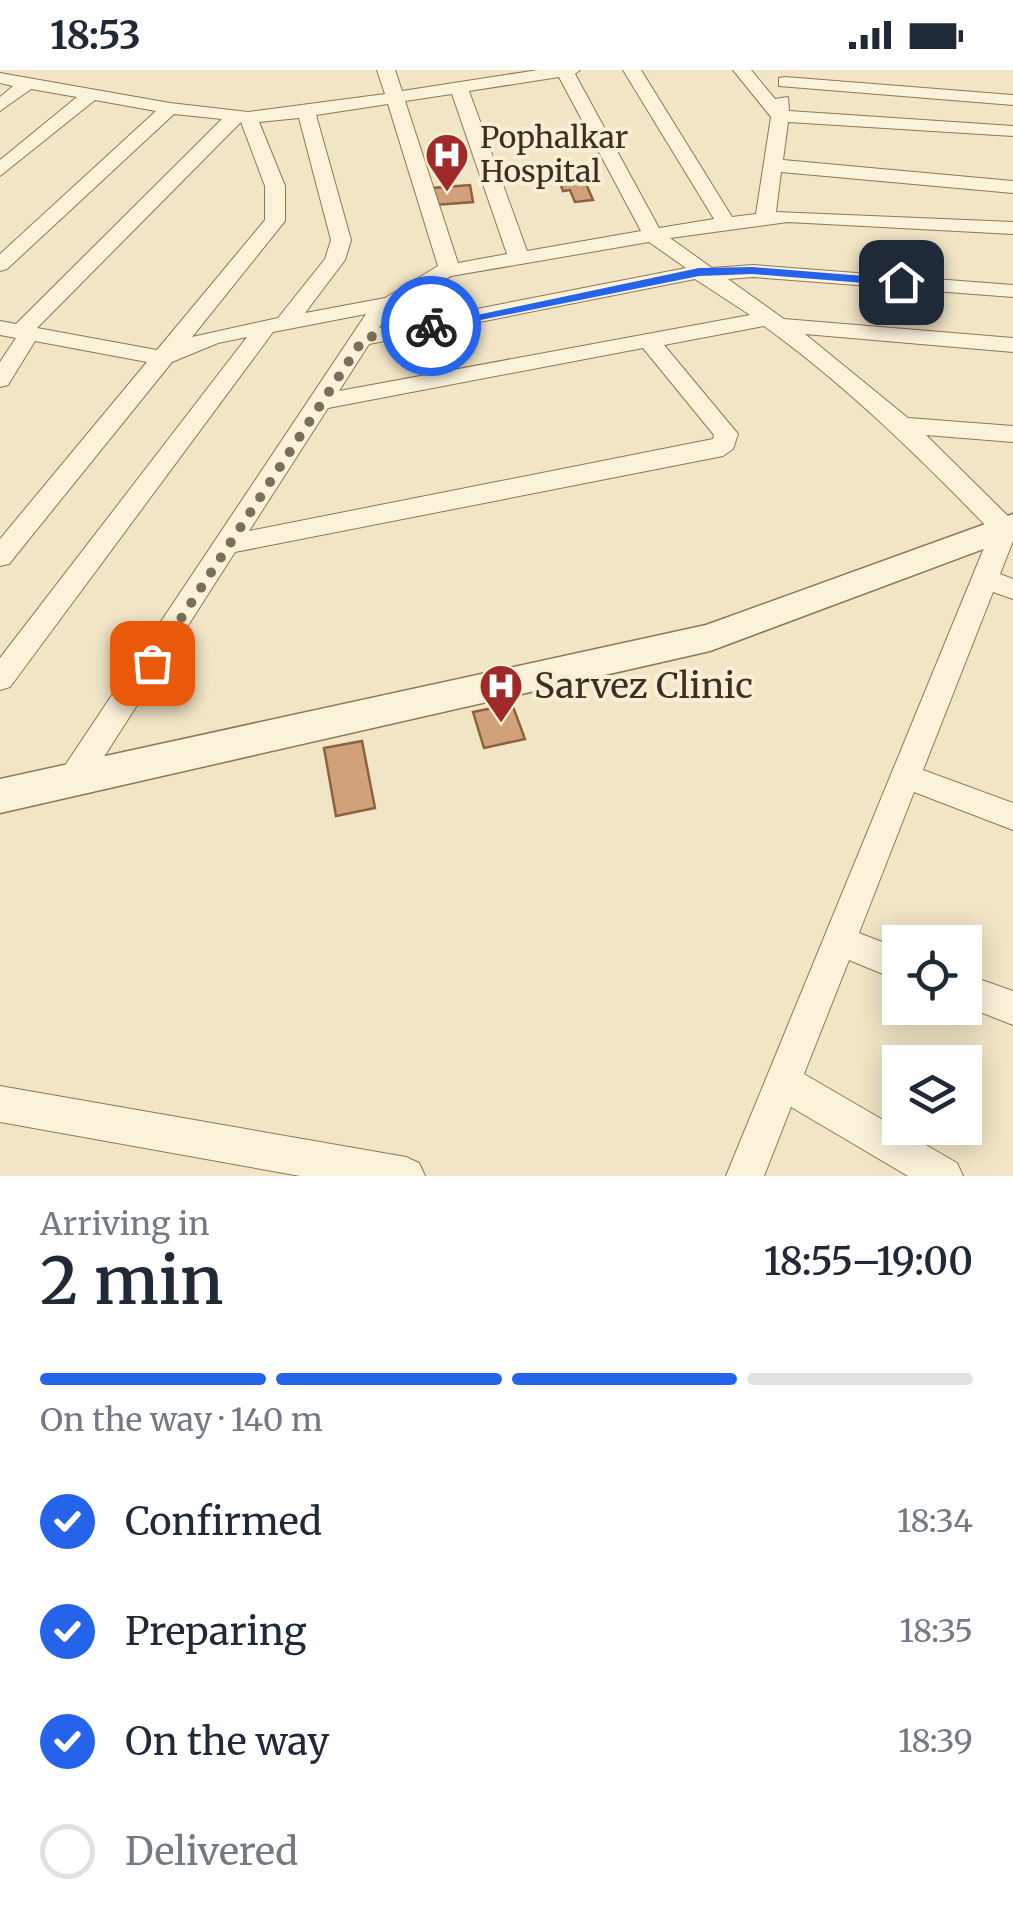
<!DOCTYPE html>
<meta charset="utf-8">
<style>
body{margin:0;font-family:Merriweather,serif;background:#f2f2f3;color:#1f2937;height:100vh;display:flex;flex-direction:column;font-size:38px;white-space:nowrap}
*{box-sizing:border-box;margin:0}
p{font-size:32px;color:#747a83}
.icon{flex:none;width:55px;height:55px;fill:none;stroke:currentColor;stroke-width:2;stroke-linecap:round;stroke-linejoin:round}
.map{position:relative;height:1106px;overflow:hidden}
.drawer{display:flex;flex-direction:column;background:#fff;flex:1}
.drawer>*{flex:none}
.controls{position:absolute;left:882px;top:855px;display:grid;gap:20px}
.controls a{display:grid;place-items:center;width:100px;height:100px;border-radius:0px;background:#fff;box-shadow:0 5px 25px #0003;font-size:50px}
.pin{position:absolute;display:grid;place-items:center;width:85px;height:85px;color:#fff;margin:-42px;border-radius:20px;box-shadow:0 5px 15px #0006}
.courier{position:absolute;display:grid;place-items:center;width:100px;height:100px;margin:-50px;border:8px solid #2563eb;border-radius:50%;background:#fff;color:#222;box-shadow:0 2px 12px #0007}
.summary em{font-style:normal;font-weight:600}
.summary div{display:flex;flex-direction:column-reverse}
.summary{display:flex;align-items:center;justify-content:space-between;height:170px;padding:0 40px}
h1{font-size:65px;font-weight:600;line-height:75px}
.bar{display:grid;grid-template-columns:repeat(4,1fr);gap:15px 10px;align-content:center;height:120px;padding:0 40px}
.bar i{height:12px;border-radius:8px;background:#e0e1e3}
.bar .current{background:#2563eb}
.bar p{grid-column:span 4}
ol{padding:0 40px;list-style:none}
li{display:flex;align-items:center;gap:30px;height:110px}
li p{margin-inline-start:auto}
li .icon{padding:10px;border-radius:50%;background:#2563eb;color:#fff;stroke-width:4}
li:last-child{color:#747a83}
li i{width:55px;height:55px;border:5px solid #e0e1e3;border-radius:50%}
.status{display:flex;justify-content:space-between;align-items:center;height:70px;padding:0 50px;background:#fff;direction:ltr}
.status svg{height:28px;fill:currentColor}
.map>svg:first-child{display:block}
.building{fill:#d1a17a;stroke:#8e613f;stroke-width:2.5}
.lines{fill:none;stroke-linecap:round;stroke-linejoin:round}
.minor-casing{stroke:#8d775a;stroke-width:2}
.tertiary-casing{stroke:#8d775a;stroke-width:3}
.minor{fill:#fbf2da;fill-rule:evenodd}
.tertiary{fill:#fbf2da;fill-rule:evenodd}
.route{fill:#2563eb}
.done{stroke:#7c6e59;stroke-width:10;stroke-dasharray:0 18}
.labels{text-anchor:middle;stroke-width:8;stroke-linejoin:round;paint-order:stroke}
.far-poi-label{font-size:30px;fill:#3d2e1f;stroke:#f8efd6;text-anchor:start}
.poi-label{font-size:35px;fill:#3d2e1f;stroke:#f8efd6;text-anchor:start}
</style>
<div class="status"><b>18:53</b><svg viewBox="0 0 49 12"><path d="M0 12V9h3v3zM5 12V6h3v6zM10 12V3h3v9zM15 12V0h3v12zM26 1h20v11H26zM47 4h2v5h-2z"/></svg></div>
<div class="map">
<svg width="1013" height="1106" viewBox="0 0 1013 1106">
<rect width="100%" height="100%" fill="#f1e5c6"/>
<g class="building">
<path d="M580,100l13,30 -18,2 -5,-12 -7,1 -7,-19z"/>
<path d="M470,115l3,17 -38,3 -3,-17z"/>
<path d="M512,634l13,35 -41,9 -11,-36z"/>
<path d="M362,671l13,67 -39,8 -12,-68z"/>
</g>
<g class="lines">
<defs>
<g id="minor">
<path d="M377,0h18l7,21 136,-21h42l-5,4 84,154 55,-9 -91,-149h18l91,147 24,-3 15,-97 -38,-47h18l24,29 13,-2 1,14 224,15v10l-225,-14 -5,38 230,21v12l-232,-21 -5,40 237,10v12l-225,-12 -118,16 42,30 41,-3 260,20v12l-260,-20 -25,2 56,40 229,19v14l-208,-18 103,84 105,8v16l-87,-7 87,86v20l-13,33 13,5v20l-20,-7 -70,178 90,33v27l-99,-38 -55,141 41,16v32l-51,-21 -45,114 153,89 6,13h-55l-117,-69 -27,69h-38l265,-645c-72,-74 -143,-144 -227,-205l-100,19 74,89 -5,15 -10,7 -488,96 -151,236 -11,4 -11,-4 -4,-9 4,-9 304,-456 -93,18 -263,355 -10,3v-32l247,-321 -29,6 -46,19 -163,202 -9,2v-27l147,-177 -112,-21 -27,44 -8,2v-25l16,-24 -16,-3v-14l16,3 206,-205 -48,-5 -167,155 -7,2v-17l156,-143 -61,-11 -95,76v-16l77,-63 -46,-8 -31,22v-14l13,-11 -13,-3v-10l170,30 78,9 137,-18zM559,7l82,154 -114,20 -58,-160zM452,24l55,160 -49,9 -53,-162zM388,34l50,162 -53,32 -80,15 40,-53 6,-20 -35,-125zM299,48l32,122 -6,19 -47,59 -86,19 93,-116v-35l-26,-64zM241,52l24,64v34l-108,130 -120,-22zM649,172l37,26 -307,60 12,-19 60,-33zM695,209l55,36 -411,76 30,-47zM643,278l71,87 -1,4 -464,92 79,-123z"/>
<path d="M785,7l228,18v10l-234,-19v-8z"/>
<path d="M965,904l48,17v34l-48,-19z"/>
<path d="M0,1016l406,71 13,6 6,13h-125l-300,-54z"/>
</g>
<path id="tertiary" d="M1013,444v24l-303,113 -710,162v-34l706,-154z"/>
</defs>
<use href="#minor" class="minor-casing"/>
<use href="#tertiary" class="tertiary-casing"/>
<use href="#minor" class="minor"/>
<use href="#tertiary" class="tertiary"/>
</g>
<path class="route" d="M752,197l149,12 6,3 -6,4 -149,-12 -53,2 -268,54 -6,-4 274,-58z"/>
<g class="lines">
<path class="done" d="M152,593l212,-325 67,-12"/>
</g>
<defs>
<symbol id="hospital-pin" viewBox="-11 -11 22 30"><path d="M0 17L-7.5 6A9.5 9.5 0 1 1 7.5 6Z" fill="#a02a27" stroke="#f8efd6"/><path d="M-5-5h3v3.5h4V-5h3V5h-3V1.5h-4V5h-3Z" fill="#fff"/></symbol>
</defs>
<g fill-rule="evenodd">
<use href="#hospital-pin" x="422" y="60" width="50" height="68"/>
<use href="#hospital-pin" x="476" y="591" width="50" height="68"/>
</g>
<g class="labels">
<g class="far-poi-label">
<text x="480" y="78">Pophalkar<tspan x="480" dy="34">Hospital</tspan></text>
</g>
<g class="poi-label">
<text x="534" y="628">Sarvez Clinic</text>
</g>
</g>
</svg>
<div class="controls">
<a><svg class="icon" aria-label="locate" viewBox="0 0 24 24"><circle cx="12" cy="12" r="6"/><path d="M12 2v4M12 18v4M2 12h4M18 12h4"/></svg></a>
<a><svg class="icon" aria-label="layers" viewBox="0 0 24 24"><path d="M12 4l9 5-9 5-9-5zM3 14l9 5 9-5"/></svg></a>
</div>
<div class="pin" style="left:152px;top:593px;background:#ea580c"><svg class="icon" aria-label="bag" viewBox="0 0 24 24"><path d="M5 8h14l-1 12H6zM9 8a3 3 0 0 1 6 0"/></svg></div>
<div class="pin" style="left:901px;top:212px;background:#1f2937"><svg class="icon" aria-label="home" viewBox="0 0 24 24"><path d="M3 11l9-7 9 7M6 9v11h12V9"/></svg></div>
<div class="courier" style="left:431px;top:256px"><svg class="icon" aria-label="bike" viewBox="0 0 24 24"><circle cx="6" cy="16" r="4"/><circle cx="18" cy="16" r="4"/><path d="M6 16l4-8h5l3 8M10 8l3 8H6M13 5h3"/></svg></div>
</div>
<section class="drawer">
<div class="summary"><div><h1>2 min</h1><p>Arriving in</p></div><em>18:55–19:00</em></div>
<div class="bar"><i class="current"></i><i class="current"></i><i class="current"></i><i></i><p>On the way · 140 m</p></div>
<ol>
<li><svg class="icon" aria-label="check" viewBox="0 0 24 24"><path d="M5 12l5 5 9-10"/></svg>Confirmed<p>18:34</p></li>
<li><svg class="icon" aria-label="check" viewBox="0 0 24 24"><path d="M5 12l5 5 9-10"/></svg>Preparing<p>18:35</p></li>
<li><svg class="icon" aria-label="check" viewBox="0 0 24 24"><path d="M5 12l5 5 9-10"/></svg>On the way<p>18:39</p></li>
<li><i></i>Delivered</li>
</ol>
</section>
